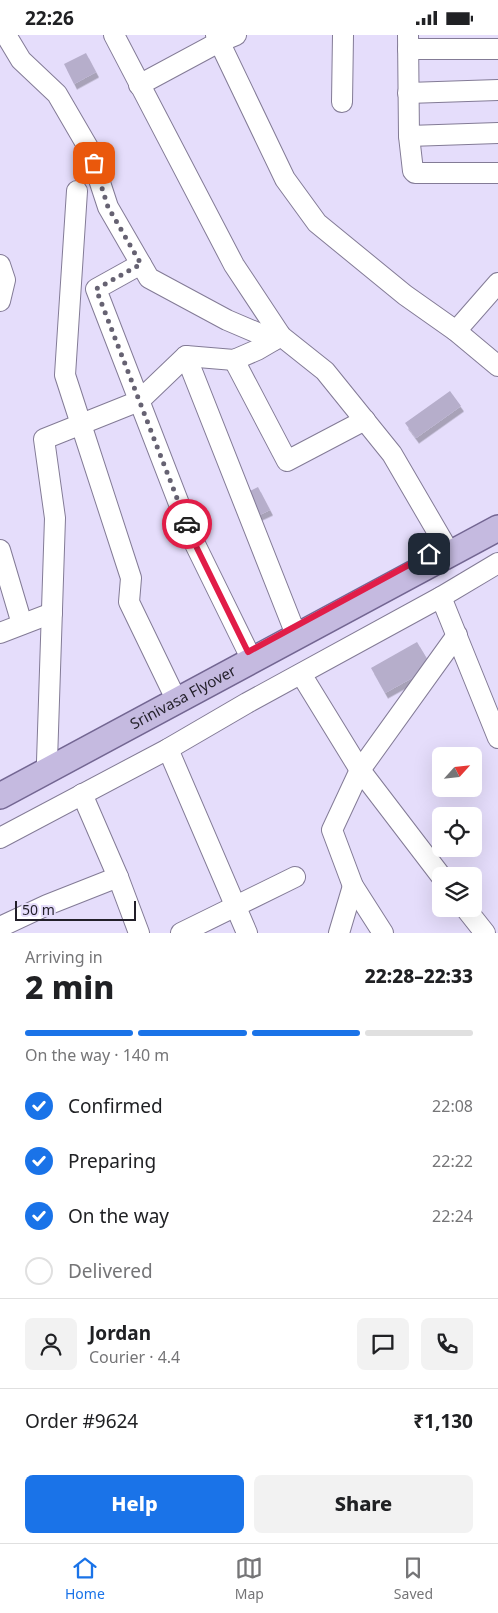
<!DOCTYPE html>
<meta charset="utf-8">
<style>
body{margin:0;font-family:"Noto Sans",sans-serif;background:#f2f2f2;color:#202124;height:100vh;display:flex;flex-direction:column;font-size:19px;white-space:nowrap}
*{box-sizing:border-box;margin:0}
p{font-size:16px;color:#757577}
.icon{flex:none;width:28px;height:28px;fill:none;stroke:currentColor;stroke-width:2;stroke-linecap:round;stroke-linejoin:round}
.map{position:relative;height:898px;overflow:hidden}
.panel{display:flex;flex-direction:column;background:#fff;flex:1}
.panel>*{flex:none}
.needle{width:32px;rotate:63deg}
.fabs{position:absolute;left:432px;top:712px;display:grid;gap:10px}
.fabs a{display:grid;place-items:center;width:50px;height:50px;border-radius:8px;background:#fff;box-shadow:0 5px 20px #0002;font-size:25px}
.scale{position:absolute;left:15px;bottom:12px;width:121px;box-sizing:border-box;padding-left:5px;border:2px solid #221f29;border-top:0;font-size:14px;line-height:18px;white-space:nowrap;color:#221f29;-webkit-text-stroke:4px #e5ddfb;paint-order:stroke}
.pin{position:absolute;display:grid;place-items:center;width:42px;height:42px;color:#fff;margin:-21px;border-radius:10px;box-shadow:0 2px 8px #0006}
.courier{position:absolute;display:grid;place-items:center;width:50px;height:50px;margin:-25px;border:4px solid #e11d48;border-radius:50%;background:#fff;color:#222;box-shadow:0 1px 6px #0007}
.headline em{font-style:normal;font-weight:800}
.headline div{display:flex;flex-direction:column-reverse}
.headline{display:flex;align-items:center;justify-content:space-between;height:85px;padding:0 25px}
h1{font-size:32px;font-weight:800;line-height:38px}
.bar{display:grid;grid-template-columns:repeat(4,1fr);gap:8px 5px;align-content:center;height:60px;padding:0 25px}
.bar i{height:6px;border-radius:4px;background:#e0e0e0}
.bar .on{background:#1a73e8}
.bar p{grid-column:span 4}
.line{display:flex;align-items:center;gap:12px;padding:0 25px;border-top:1px solid #e0e0e0}
.line div{flex:1}
.round{display:grid;place-items:center;flex:none;width:52px;height:52px;border-radius:8px;background:#f2f2f2}
ol{padding:0 25px;list-style:none}
li{display:flex;align-items:center;gap:15px;height:55px}
li p{margin-inline-start:auto}
li .icon{padding:5px;border-radius:50%;background:#1a73e8;color:#fff;stroke-width:4}
li:last-child{color:#757577}
li i{width:28px;height:28px;border:2px solid #e0e0e0;border-radius:50%}
.action{display:flex;gap:10px;margin-top:auto;padding:10px 25px}
.action a{flex:1;height:58px;border-radius:8px;background:#1a73e8;color:#fff;font-size:20px;font-weight:800;line-height:58px;text-align:center}
.action a+a{background:#f2f2f2;color:#202124}
.status{display:flex;justify-content:space-between;align-items:center;height:35px;padding:0 25px;background:#fff;direction:ltr}
.status svg{height:14px;fill:currentColor}
.tab-bar{display:flex;justify-content:space-around;align-items:center;height:70px;border-top:1px solid #e0e0e0;background:#fff;font-size:14px;color:#757577}
.tab-bar a{display:grid;justify-items:center;gap:2px}
.tab-bar .on{color:#1a73e8}
.map>svg:first-child{display:block}
.building{fill:#b6aecb;filter:url(#shadow)}
.lines{fill:none;stroke-linecap:round;stroke-linejoin:round}
.minor-casing{stroke:#837b96;stroke-width:22}
.major-casing{stroke:#736692;stroke-width:28}
.minor{stroke:#fff;stroke-width:20}
.major{stroke:#c5bae0;stroke-width:25}
.done{stroke:#666272;stroke-width:5;stroke-dasharray:0 9}
.route{stroke:#e11d48;stroke-width:6}
.labels{text-anchor:middle;stroke-width:4;stroke-linejoin:round;paint-order:stroke}
.street-label{font-size:15px;fill:#221f29;stroke:#e5ddfb}
</style>
<div class="status"><b>22:26</b><svg viewBox="0 0 49 12"><path d="M0 12V9h3v3zM5 12V6h3v6zM10 12V3h3v9zM15 12V0h3v12zM26 1h20v11H26zM47 4h2v5h-2z"/></svg></div>
<div class="map">
<svg width="498" height="898" viewBox="0 0 498 898">
<defs>
<filter id="shadow"><feDropShadow dx="3" dy="5.5" stdDeviation="0" flood-color="#0004"/></filter>
</defs>
<rect width="100%" height="100%" fill="#e5ddfb"/>
<g class="building">
<path d="M86,18l10,19 -22,12 -10,-20z"/>
<path d="M450,356l11,15 -45,32 -11,-15z"/>
<path d="M258,452l12,23 -17,8 -11,-23z"/>
<path d="M417,607l15,25 -47,26 -14,-25z"/>
</g>
<g class="lines">
<defs>
<g id="minor">
<path d="M6,0l15,25 36,34 32,55 19,58 41,71 78,42 47,20"/>
<path d="M114,0l120,230 47,71 44,35 67,83 53,91"/>
<path d="M216,0l69,144 32,44 88,72 51,36 42,35"/>
<path d="M408,0l1,101 4,35 2,2h83"/>
<path d="M408,14h90"/>
<path d="M139,50l80,-43 17,-7"/>
<path d="M408,58l90,-3"/>
<path d="M342,67l1,-67"/>
<path d="M409,101l89,-3"/>
<path d="M77,156l-12,184 66,203 -2,24 44,91"/>
<path d="M141,229l-45,25 97,251 55,112"/>
<path d="M0,230l5,15 -5,21"/>
<path d="M456,296l42,-48"/>
<path d="M186,321l107,271"/>
<path d="M234,325l53,101 78,-41"/>
<path d="M0,515l22,74"/>
<path d="M441,562l57,141"/>
<path d="M0,598l52,-20"/>
<path d="M301,639l59,96 81,106"/>
<path d="M168,714l79,184"/>
<path d="M47,726l8,-243 -11,-79 95,-38 47,-45 48,4 23,-10 24,-14"/>
<path d="M82,759l36,83 21,56"/>
<path d="M0,803l168,-89 79,-46 194,-106 57,-34"/>
<path d="M466,874l19,24"/>
<path d="M0,892l47,-22 71,-28"/>
<path d="M181,898l114,-56"/>
<path d="M339,898l14,-47"/>
<path d="M383,898l-30,-47 -21,-56 28,-60 97,-135"/>
</g>
<g id="major">
<path id="s1" d="M0,761l498,-268"/>
</g>
</defs>
<use href="#minor" class="minor-casing"/>
<use href="#major" class="major-casing"/>
<use href="#minor" class="minor"/>
<use href="#major" class="major"/>
</g>
<g class="lines">
<path class="done" d="M94,128l14,44 33,57 -45,25 91,235"/>
<path class="route" d="M187,489l6,16 55,112 181,-98"/>
</g>
<g class="labels">
<g class="street-label">
<text dy="5" stroke="none"><textPath href="#s1" startOffset="208">Srinivasa Flyover</textPath></text>
</g>
</g>
</svg>
<div class="fabs">
<a><svg class="needle" viewBox="-14 -14 28 28"><path d="M0-13l5 13h-10z" fill="#e53935"/><path d="M0 13l5-13h-10z" fill="#757577"/></svg></a>
<a><svg class="icon" aria-label="locate" viewBox="0 0 24 24"><circle cx="12" cy="12" r="6"/><path d="M12 2v4M12 18v4M2 12h4M18 12h4"/></svg></a>
<a><svg class="icon" aria-label="layers" viewBox="0 0 24 24"><path d="M12 4l9 5-9 5-9-5zM3 14l9 5 9-5"/></svg></a>
</div>
<div class="scale">50 m</div>
<div class="pin" style="left:94px;top:128px;background:#ea580c"><svg class="icon" aria-label="bag" viewBox="0 0 24 24"><path d="M5 8h14l-1 12H6zM9 8a3 3 0 0 1 6 0"/></svg></div>
<div class="pin" style="left:429px;top:519px;background:#1f2937"><svg class="icon" aria-label="home" viewBox="0 0 24 24"><path d="M3 11l9-7 9 7M6 9v11h12V9"/></svg></div>
<div class="courier" style="left:187px;top:489px"><svg class="icon" aria-label="car" viewBox="0 0 24 24"><path d="M5 17H2v-5l4-1 3-4h7l3 4 3 1v5h-3M9 17h6M6 11h13"/><circle cx="7" cy="17" r="2"/><circle cx="17" cy="17" r="2"/></svg></div>
</div>
<section class="panel">
<div class="headline"><div><h1>2 min</h1><p>Arriving in</p></div><em>22:28–22:33</em></div>
<div class="bar"><i class="on"></i><i class="on"></i><i class="on"></i><i></i><p>On the way · 140 m</p></div>
<ol>
<li><svg class="icon" aria-label="check" viewBox="0 0 24 24"><path d="M5 12l5 5 9-10"/></svg>Confirmed<p>22:08</p></li>
<li><svg class="icon" aria-label="check" viewBox="0 0 24 24"><path d="M5 12l5 5 9-10"/></svg>Preparing<p>22:22</p></li>
<li><svg class="icon" aria-label="check" viewBox="0 0 24 24"><path d="M5 12l5 5 9-10"/></svg>On the way<p>22:24</p></li>
<li><i></i>Delivered</li>
</ol>
<div class="line" style="height:90px"><a class="round"><svg class="icon" aria-label="person" viewBox="0 0 24 24"><circle cx="12" cy="8" r="4"/><path d="M4 21q1-7 8-7t8 7"/></svg></a><div><b>Jordan</b><p>Courier · 4.4</p></div><a class="round"><svg class="icon" aria-label="chat" viewBox="0 0 24 24"><path d="M4 5h16v11H9l-5 4z"/></svg></a><a class="round"><svg class="icon" aria-label="phone" viewBox="0 0 24 24"><path d="M5 4h4l2 5-3 2q2 4 5 5l2-3 5 2v4C11 20 4 13 5 4z"/></svg></a></div>
<div class="line" style="height:65px"><div>Order #9624</div><b>₹1,130</b></div>
<div class="action"><a>Help</a><a>Share</a></div>
</section>
<nav class="tab-bar">
<a class="on"><svg class="icon" aria-label="home" viewBox="0 0 24 24"><path d="M3 11l9-7 9 7M6 9v11h12V9"/></svg>Home</a>
<a><svg class="icon" aria-label="map" viewBox="0 0 24 24"><path d="M3 6l6-2 6 2 6-2v14l-6 2-6-2-6 2zM9 4v14M15 6v14"/></svg>Map</a>
<a><svg class="icon" aria-label="saved" viewBox="0 0 24 24"><path d="M7 4h10v16l-5-4-5 4z"/></svg>Saved</a>
</nav>
